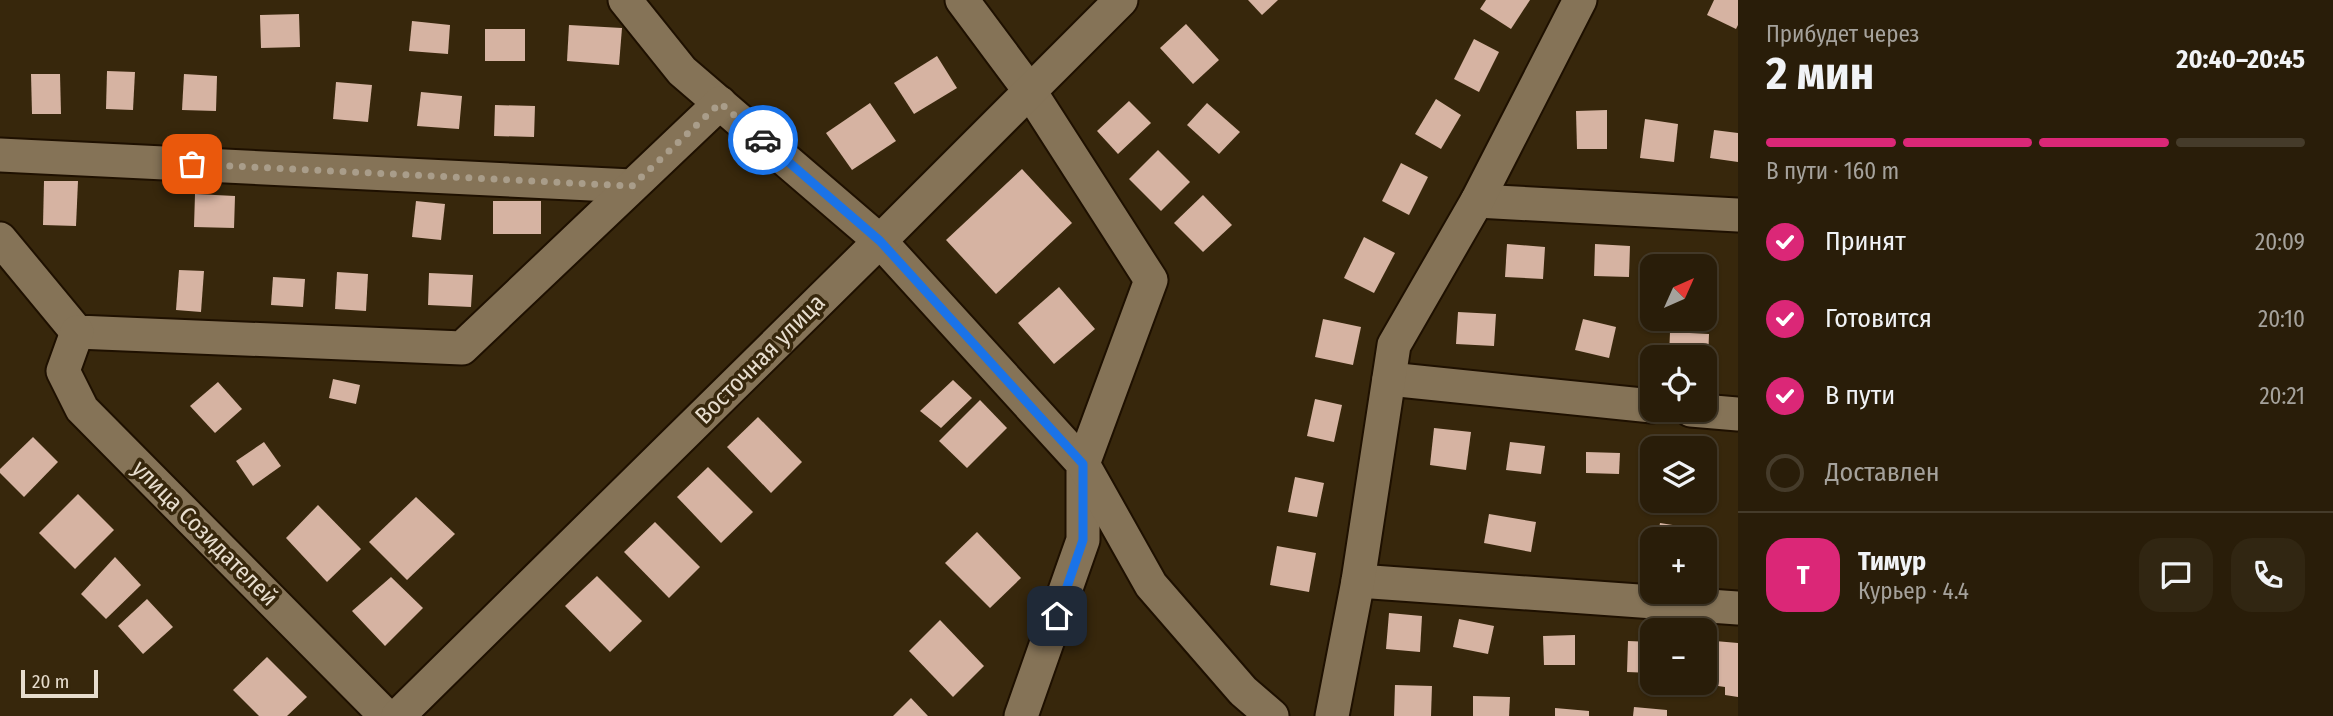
<!DOCTYPE html>
<html lang="ru">
<meta charset="utf-8">
<style>
body{margin:0;font-family:"Fira Sans Condensed",sans-serif;background:#312612;color:#f1f3f6;height:100vh;display:flex;flex-direction:column;font-size:26px;white-space:nowrap}
*{box-sizing:border-box;margin:0}
p{font-size:23px;color:#a5a29c}
.icon{flex:none;width:38px;height:38px;fill:none;stroke:currentColor;stroke-width:2;stroke-linecap:round;stroke-linejoin:round}
.map{position:relative;flex:1;overflow:hidden}
.side{display:flex;flex-direction:column;background:#291d09;width:595px}
.side>*{flex:none}
.needle{width:46px;rotate:45deg}
.fabs{position:absolute;left:1640px;top:254px;display:grid;gap:14px}
.fabs a{display:grid;place-items:center;width:77px;height:77px;border-radius:14px;background:#291d09;box-shadow:0 2px 5px #0004,0 0 0 2px #453b2a;font-size:35px}
.scale{position:absolute;left:21px;bottom:18px;width:77px;box-sizing:border-box;padding-left:7px;border:4px solid #e7ddce;border-top:0;font-size:19px;line-height:24px;white-space:nowrap;color:#e7ddce;-webkit-text-stroke:5px #37270c;paint-order:stroke}
.pin{position:absolute;display:grid;place-items:center;width:60px;height:60px;color:#fff;margin:-30px;border-radius:14px;box-shadow:0 4px 10px #0006}
.courier{position:absolute;display:grid;place-items:center;width:70px;height:70px;margin:-35px;border:5px solid #1a73e8;border-radius:50%;background:#fff;color:#222;box-shadow:0 2px 9px #0007}
.overview em{font-style:normal;font-weight:700}
.overview div{display:flex;flex-direction:column-reverse}
.overview{display:flex;align-items:center;justify-content:space-between;height:119px;padding:0 28px}
h1{font-size:46px;font-weight:700;line-height:52px}
.bar{display:grid;grid-template-columns:repeat(4,1fr);gap:10px 7px;align-content:center;height:84px;padding:0 28px}
.bar i{height:9px;border-radius:5px;background:#453b2a}
.bar .active{background:#db2777}
.bar p{grid-column:span 4}
.line{display:flex;align-items:center;gap:18px;padding:0 28px;border-top:2px solid #453b2a}
.line div{flex:1}
.round{display:grid;place-items:center;flex:none;width:74px;height:74px;border-radius:21px;background:#312612}
ol{padding:0 28px;list-style:none}
li{display:flex;align-items:center;gap:21px;height:77px}
li p{margin-inline-start:auto}
li .icon{padding:7px;border-radius:50%;background:#db2777;color:#fff;stroke-width:4}
li:last-child{color:#a5a29c}
li i{width:38px;height:38px;border:4px solid #453b2a;border-radius:50%}
main{display:flex;flex:1;min-height:0}
.map>svg:first-child{display:block}
.building{fill:#d6b3a2}
.lines{fill:none;stroke-linecap:round;stroke-linejoin:round}
.minor-casing{stroke:#1e1000;stroke-width:37}
.minor{stroke:#857357;stroke-width:33}
.done{stroke:#a99d8a;stroke-width:7;stroke-dasharray:0 12.6}
.route{stroke:#1a73e8;stroke-width:9}
.labels{text-anchor:middle;stroke-width:7;stroke-linejoin:round;paint-order:stroke}
.street-label{font-size:24px;fill:#e7ddce;stroke:#37270c}
</style>
<main>
<div class="map">
<svg width="1738" height="716" viewBox="0 0 1738 716">
<rect width="100%" height="100%" fill="#37270c"/>
<g class="building">
<path d="M1248,0h30l-16,15z"/>
<path d="M1486,0h44l-19,29 -31,-20z"/>
<path d="M1714,0h24v25l-2,4 -29,-14z"/>
<path d="M299,14l1,33 -39,1 -1,-33z"/>
<path d="M412,21l38,4 -2,29 -39,-3z"/>
<path d="M1186,24l33,36 -26,24 -33,-36z"/>
<path d="M569,25l53,3 -3,37 -52,-4z"/>
<rect x="485" y="29" width="40" height="32"/>
<path d="M1474,39l25,13 -20,40 -25,-13z"/>
<path d="M937,56l20,32 -43,26 -20,-31z"/>
<path d="M107,71l28,1 -2,38 -27,-1z"/>
<path d="M31,74h29l1,40h-29z"/>
<path d="M184,74l33,2 -1,35 -34,-1z"/>
<path d="M336,82l36,3 -4,37 -35,-3z"/>
<path d="M421,92l41,4 -3,33 -42,-3z"/>
<path d="M1436,99l25,16 -20,34 -26,-15z"/>
<path d="M1129,101l22,22 -33,31 -21,-23z"/>
<path d="M870,103l26,38 -44,29 -26,-37z"/>
<path d="M1207,103l33,29 -21,22 -32,-29z"/>
<path d="M495,105l40,1 -1,31 -40,-1z"/>
<path d="M1607,110v39h-30l-1,-38z"/>
<path d="M1645,119l33,5 -4,38 -34,-4z"/>
<path d="M1714,130l24,3v29l-28,-4z"/>
<path d="M1158,150l32,32 -29,29 -32,-32z"/>
<path d="M1401,163l27,14 -19,38 -27,-14z"/>
<path d="M1022,169l50,54 -76,71 -50,-54z"/>
<path d="M44,181h34l-2,45 -33,-1z"/>
<path d="M195,194l40,2 -1,32 -40,-1z"/>
<path d="M1203,195l29,30 -29,27 -29,-29z"/>
<path d="M416,201l29,3 -4,36 -29,-3z"/>
<rect x="493" y="201" width="48" height="33"/>
<path d="M1364,237l31,16 -21,40 -30,-15z"/>
<path d="M1507,244l38,3 -2,32 -38,-2z"/>
<path d="M1595,244l35,2 -1,31 -35,-1z"/>
<path d="M1678,258l21,3 -1,5h-21z"/>
<path d="M179,270l25,1 -3,41 -25,-2z"/>
<path d="M337,272l31,2 -2,37 -31,-2z"/>
<path d="M429,273l44,2 -2,32 -43,-2z"/>
<path d="M273,277l32,2 -2,28 -32,-2z"/>
<path d="M1059,287l36,42 -41,35 -36,-41z"/>
<path d="M1458,312l38,2 -2,32 -38,-2z"/>
<path d="M1323,319l38,8 -8,38 -38,-8z"/>
<path d="M1583,319l33,8 -7,31 -34,-8z"/>
<path d="M1670,332l39,2 -1,27h-4v-4h-35z"/>
<path d="M333,379l27,6 -4,19 -27,-6z"/>
<path d="M953,380l19,18 -31,30 -21,-17z"/>
<path d="M218,382l24,27 -27,24 -25,-27z"/>
<path d="M1315,399l27,6 -8,37 -27,-6z"/>
<path d="M980,400l27,28 -40,40 -28,-27z"/>
<path d="M758,417l44,45 -31,31 -44,-46z"/>
<path d="M1434,428l37,4 -5,38 -36,-5z"/>
<path d="M33,437l25,25 -34,35 -24,-24v-4z"/>
<path d="M264,442l17,24 -28,20 -17,-25z"/>
<path d="M1510,442l35,4 -4,28 -35,-4z"/>
<path d="M1586,452l34,1 -1,21 -33,-1z"/>
<path d="M708,467l45,45 -32,31 -44,-46z"/>
<path d="M1295,477l29,6 -7,34 -29,-5z"/>
<path d="M78,494l36,36 -39,39 -36,-36z"/>
<path d="M416,497l39,37 -48,46 -38,-38z"/>
<path d="M318,505l43,44 -34,33 -41,-44z"/>
<path d="M1489,514l47,8 -5,30 -47,-9z"/>
<path d="M655,522l45,45 -31,31 -45,-46z"/>
<path d="M1660,523l38,6 -2,10h-39z"/>
<path d="M977,532l44,46 -31,30 -45,-45z"/>
<path d="M1277,546l39,7 -7,39 -39,-7z"/>
<path d="M115,557l26,28 -35,34 -25,-25z"/>
<path d="M597,576l45,45 -32,31 -45,-46z"/>
<path d="M391,577l32,31 -38,38 -33,-35z"/>
<path d="M147,599l26,28 -30,27 -25,-28z"/>
<path d="M1389,613l33,3 -2,36 -34,-3z"/>
<path d="M1459,619l35,7 -6,28 -35,-7z"/>
<path d="M940,620l44,46 -31,31 -44,-46z"/>
<path d="M1575,635v30h-31l-1,-29z"/>
<path d="M1628,641l24,1v31l-25,-1z"/>
<path d="M1715,641l23,2v54l-13,-2v-8l-14,-2z"/>
<path d="M267,657l40,40 -20,19h-28l-26,-26z"/>
<path d="M1395,685l37,1 -1,30h-37z"/>
<path d="M1473,696l37,1 -1,19h-36z"/>
<path d="M911,698l17,18h-35z"/>
<path d="M1634,707l33,3v6h-34z"/>
<path d="M1555,708l34,3v5h-34z"/>
</g>
<g class="lines">
<defs>
<g id="minor">
<path d="M625,0l57,71 198,170 203,223v76l-62,176"/>
<path d="M962,0l67,90 122,190 -68,184 68,121 92,106 29,25"/>
<path d="M0,155l632,31"/>
<path d="M1477,201l261,14"/>
<path d="M0,239l77,93 385,16 258,-245"/>
<path d="M77,332l-14,39 19,38 304,307"/>
<path d="M1389,379l263,27"/>
<path d="M1691,410l47,4"/>
<path d="M1358,581l380,27"/>
<path d="M398,716l482,-475 241,-241"/>
<path d="M1332,716l26,-135 36,-236 83,-144 103,-201"/>
</g>
</defs>
<use href="#minor" class="minor-casing"/>
<use href="#minor" class="minor"/>
</g>
<g class="lines">
<path class="done" d="M192,164l440,22 88,-83 43,37"/>
<path class="route" d="M763,140l117,101 203,223v76l-26,76"/>
</g>
<g class="labels">
<g class="street-label">
<text transform="translate(760 359) rotate(-45)" y="8">Восточная улица</text>
<text transform="translate(205 533) rotate(45)" y="8">улица Созидателей</text>
</g>
</g>
</svg>
<div class="fabs">
<a><svg class="needle" viewBox="-14 -14 28 28"><path d="M0-13l5 13h-10z" fill="#e53935"/><path d="M0 13l5-13h-10z" fill="#a5a29c"/></svg></a>
<a><svg class="icon" aria-label="locate" viewBox="0 0 24 24"><circle cx="12" cy="12" r="6"/><path d="M12 2v4M12 18v4M2 12h4M18 12h4"/></svg></a>
<a><svg class="icon" aria-label="layers" viewBox="0 0 24 24"><path d="M12 4l9 5-9 5-9-5zM3 14l9 5 9-5"/></svg></a>
<a>+</a>
<a>−</a>
</div>
<div class="scale">20 m</div>
<div class="pin" style="left:192px;top:164px;background:#ea580c"><svg class="icon" aria-label="bag" viewBox="0 0 24 24"><path d="M5 8h14l-1 12H6zM9 8a3 3 0 0 1 6 0"/></svg></div>
<div class="pin" style="left:1057px;top:616px;background:#1f2937"><svg class="icon" aria-label="home" viewBox="0 0 24 24"><path d="M3 11l9-7 9 7M6 9v11h12V9"/></svg></div>
<div class="courier" style="left:763px;top:140px"><svg class="icon" aria-label="car" viewBox="0 0 24 24"><path d="M5 17H2v-5l4-1 3-4h7l3 4 3 1v5h-3M9 17h6M6 11h13"/><circle cx="7" cy="17" r="2"/><circle cx="17" cy="17" r="2"/></svg></div>
</div>
<section class="side">
<div class="overview"><div><h1>2 мин</h1><p>Прибудет через</p></div><em>20:40–20:45</em></div>
<div class="bar"><i class="active"></i><i class="active"></i><i class="active"></i><i></i><p>В пути · 160 m</p></div>
<ol>
<li><svg class="icon" aria-label="check" viewBox="0 0 24 24"><path d="M5 12l5 5 9-10"/></svg>Принят<p>20:09</p></li>
<li><svg class="icon" aria-label="check" viewBox="0 0 24 24"><path d="M5 12l5 5 9-10"/></svg>Готовится<p>20:10</p></li>
<li><svg class="icon" aria-label="check" viewBox="0 0 24 24"><path d="M5 12l5 5 9-10"/></svg>В пути<p>20:21</p></li>
<li><i></i>Доставлен</li>
</ol>
<div class="line" style="height:126px"><b class="round" style="background:#db2777;color:#fff">Т</b><div><b>Тимур</b><p>Курьер · 4.4</p></div><a class="round"><svg class="icon" aria-label="chat" viewBox="0 0 24 24"><path d="M4 5h16v11H9l-5 4z"/></svg></a><a class="round"><svg class="icon" aria-label="phone" viewBox="0 0 24 24"><path d="M5 4h4l2 5-3 2q2 4 5 5l2-3 5 2v4C11 20 4 13 5 4z"/></svg></a></div>
</section>
</main>
